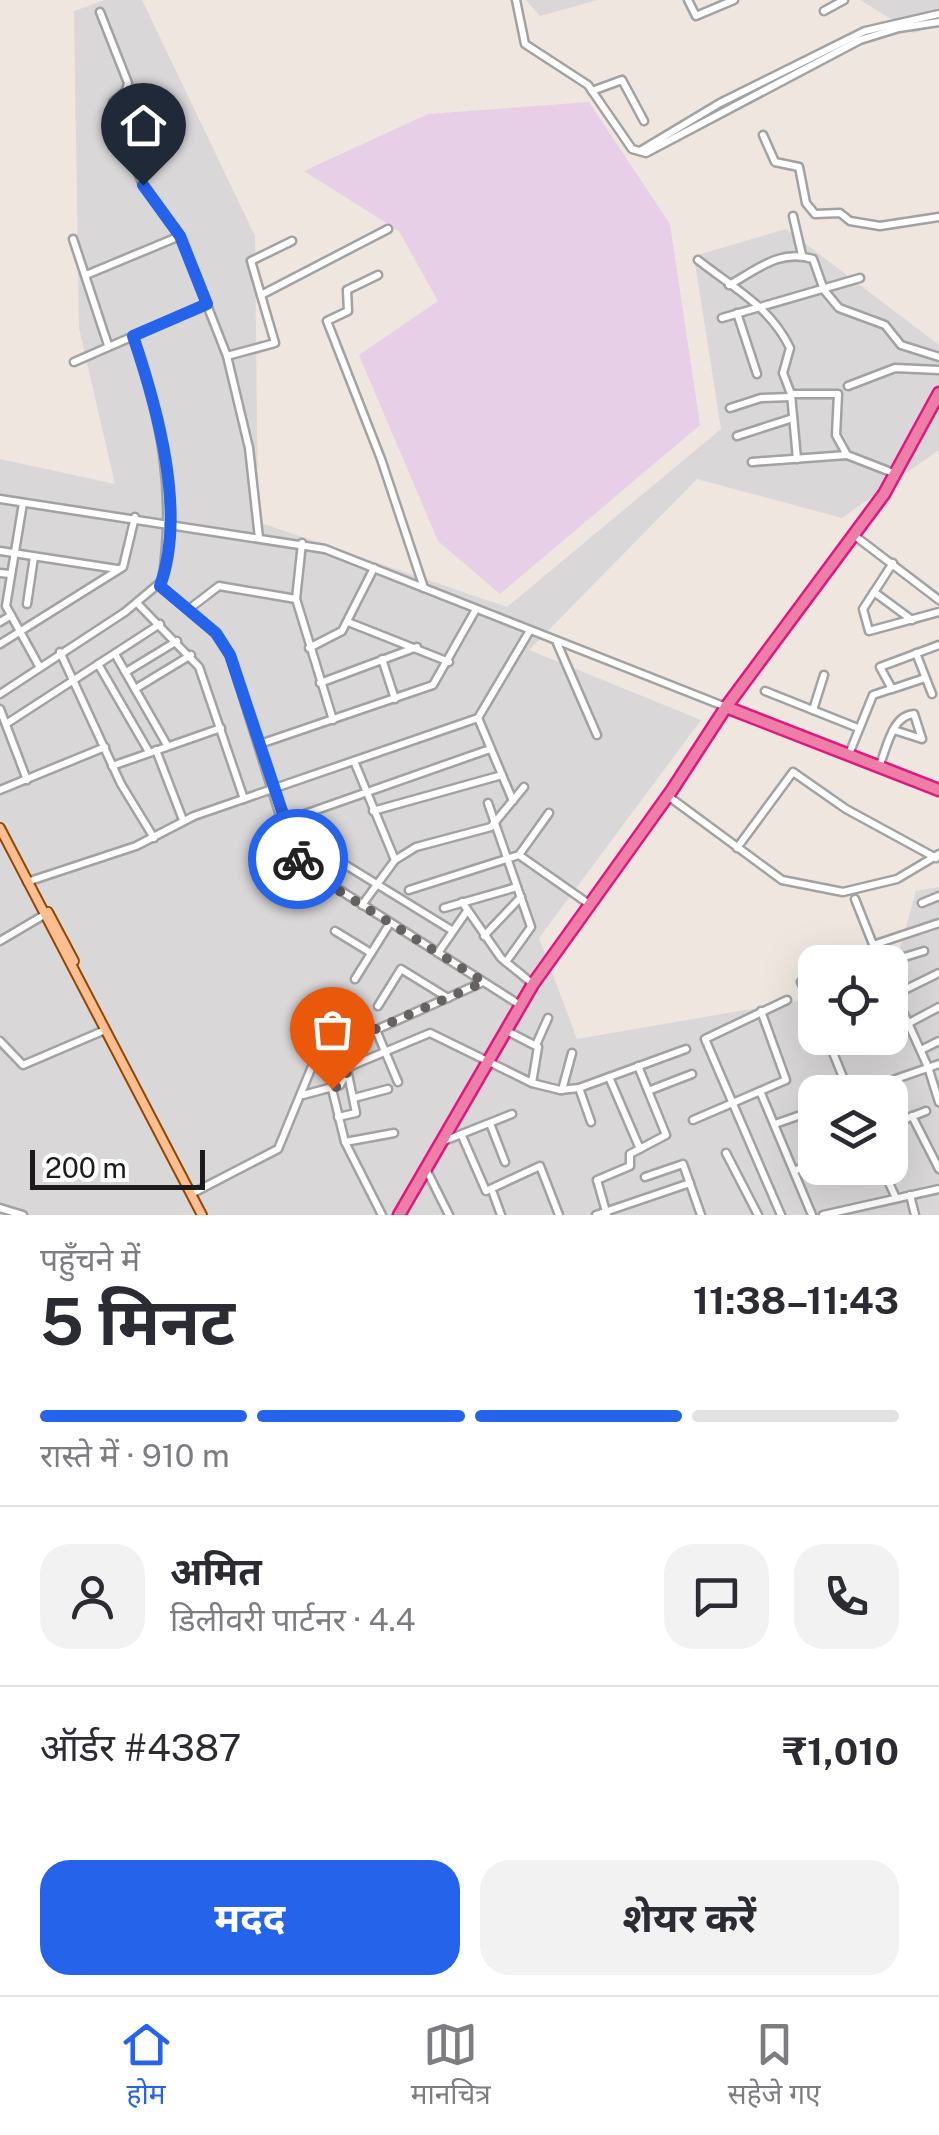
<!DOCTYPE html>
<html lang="hi">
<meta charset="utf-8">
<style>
body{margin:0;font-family:"Public Sans","Noto Sans Devanagari",sans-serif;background:#f2f2f3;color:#2b2b33;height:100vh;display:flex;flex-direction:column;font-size:38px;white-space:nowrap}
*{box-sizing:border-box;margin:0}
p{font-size:32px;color:#7c7c81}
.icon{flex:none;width:55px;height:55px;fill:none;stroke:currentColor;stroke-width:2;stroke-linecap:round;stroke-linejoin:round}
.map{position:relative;height:1215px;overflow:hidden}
.details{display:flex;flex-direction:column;background:#fff;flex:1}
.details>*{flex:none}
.fabs{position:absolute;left:798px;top:945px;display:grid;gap:20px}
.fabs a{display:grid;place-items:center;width:110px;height:110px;border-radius:20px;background:#fff;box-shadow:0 10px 40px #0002;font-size:50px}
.scale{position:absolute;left:30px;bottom:25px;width:175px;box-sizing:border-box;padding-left:10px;border:5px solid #1b1b1b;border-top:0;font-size:28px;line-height:35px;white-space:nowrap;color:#1b1b1b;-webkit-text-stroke:8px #fff;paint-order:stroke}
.pin{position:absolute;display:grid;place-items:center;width:85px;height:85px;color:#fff;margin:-102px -42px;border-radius:50% 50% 50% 0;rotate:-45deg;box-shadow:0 0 10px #0007}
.pin .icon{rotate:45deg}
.courier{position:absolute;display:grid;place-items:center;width:100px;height:100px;margin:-50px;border:8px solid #2563eb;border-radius:50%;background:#fff;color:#222;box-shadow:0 2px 12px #0007}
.overview em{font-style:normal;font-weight:700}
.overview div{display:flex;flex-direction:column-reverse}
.overview{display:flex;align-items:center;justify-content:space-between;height:170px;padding:0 40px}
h1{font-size:65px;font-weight:700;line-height:75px}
.bar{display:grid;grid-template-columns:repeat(4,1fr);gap:15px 10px;align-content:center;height:120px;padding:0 40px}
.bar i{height:12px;border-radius:8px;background:#e1e1e2}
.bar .current{background:#2563eb}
.bar p{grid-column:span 4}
.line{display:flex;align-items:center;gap:25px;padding:0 40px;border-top:2px solid #e1e1e2}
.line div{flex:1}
.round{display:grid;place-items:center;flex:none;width:105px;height:105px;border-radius:30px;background:#f2f2f3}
.action{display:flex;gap:20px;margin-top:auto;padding:20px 40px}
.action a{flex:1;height:115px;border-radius:30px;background:#2563eb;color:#fff;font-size:40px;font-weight:700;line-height:115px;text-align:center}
.action a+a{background:#f2f2f3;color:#2b2b33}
.dock{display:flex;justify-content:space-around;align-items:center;height:140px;border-top:2px solid #e1e1e2;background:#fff;font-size:28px;color:#7c7c81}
.dock a{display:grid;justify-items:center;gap:5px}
.dock .current{color:#2563eb}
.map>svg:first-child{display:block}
.residential{fill:#d9d7d8;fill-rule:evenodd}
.industrial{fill:#e7d0e7}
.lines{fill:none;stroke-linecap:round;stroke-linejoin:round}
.minor-casing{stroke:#a2a2a2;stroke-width:11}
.major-casing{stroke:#914700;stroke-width:12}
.highway-casing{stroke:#e31580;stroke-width:15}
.minor{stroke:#fff;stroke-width:6}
.major{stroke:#ffbd92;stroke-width:8}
.highway{stroke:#ed7ea7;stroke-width:10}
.done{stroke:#656260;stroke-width:10;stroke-dasharray:0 18}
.route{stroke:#2563eb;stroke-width:12}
</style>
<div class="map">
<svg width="939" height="1215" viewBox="0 0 939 1215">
<rect width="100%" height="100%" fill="#eee6df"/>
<g class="residential">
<path d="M105,0h37l113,236 3,286 249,85 214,-178 -27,-173 92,-27 153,116v105l-97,68 -145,-39 -168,171 172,70 -162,218 38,101 238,-41v40h75v-53l26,-94 23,-4v328h-939v-756l115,25 -36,-156 -5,-317zM815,1092h75v76h-75z"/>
<path d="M526,0h71l-57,16z"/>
<path d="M860,0h79v25l-25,8z"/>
</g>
<path class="industrial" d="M589,102l81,122 30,201 -200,169 -62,-53 -79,-186 79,-54 -39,-70 -95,-60 124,-57z"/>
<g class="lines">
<defs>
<g id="minor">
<path d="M516,0l9,44 63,41 44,64 14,4 214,-113 39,-12 40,-6"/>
<path d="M688,0l8,16 38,-16"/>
<path d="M824,11l20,-11"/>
<path d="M100,12l28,71 -2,8 -13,11v10l30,73 37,51 47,120 22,92 10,90"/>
<path d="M592,91l30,-11 22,41"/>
<path d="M763,135l12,27 24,5 7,36 9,11 25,-1 10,8 30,5 59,-9"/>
<path d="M640,151l80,-48 145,-72 74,-17"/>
<path d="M793,216l9,39"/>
<path d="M73,239l35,106"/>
<path d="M698,260c35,28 72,46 92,88l-7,25 8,21h47l-2,41 11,20 49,19"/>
<path d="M86,275l94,-39"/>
<path d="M378,275l-31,15 1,21 -21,10 54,138 43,129"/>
<path d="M729,285c29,-16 50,-36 84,-26l11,31 15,18 46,17 16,20 38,12"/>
<path d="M261,295l127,-66"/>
<path d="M737,313l20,61"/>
<path d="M722,318l138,-40"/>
<path d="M227,356l48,-13 -24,-82 41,-20"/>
<path d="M74,362l133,-58"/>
<path d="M848,386l47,-18 44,2"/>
<path d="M791,394l6,65"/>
<path d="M730,408l31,-10 30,-1"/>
<path d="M737,436l56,-18"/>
<path d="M752,462l95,-7"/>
<path d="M0,499l325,50 401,158"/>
<path d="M23,503l-17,103 33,60"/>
<path d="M855,536l84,64"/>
<path d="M302,543l-6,56 37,121"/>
<path d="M0,551l117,18"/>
<path d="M893,563l-30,46 6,22 70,-19"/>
<path d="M0,573l10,1"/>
<path d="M160,586l55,47 15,22 52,167 20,44 218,139"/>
<path d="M874,592l38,28"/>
<path d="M137,603l62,64 45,132"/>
<path d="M27,604l7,-47"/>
<path d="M189,609l30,-23 77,13"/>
<path d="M0,622l10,-6"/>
<path d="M348,622l101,40"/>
<path d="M557,643l40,92"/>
<path d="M0,644l123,-77 12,-50"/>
<path d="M309,648l33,-17 32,-63"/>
<path d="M60,652l61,132 33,54"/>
<path d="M916,653l16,41"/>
<path d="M115,654l52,91"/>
<path d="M382,659l13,40"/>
<path d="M98,664l51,88"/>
<path d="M126,672l51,-31"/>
<path d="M925,678l-33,11 -12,-22 59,-22"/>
<path d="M320,683l97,-36"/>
<path d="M135,689l56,-34"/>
<path d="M765,691l93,37"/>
<path d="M0,694l125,-82 37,-31c14,-89 -1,-162 -29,-245"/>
<path d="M0,709l27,71"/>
<path d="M813,710l11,-35"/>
<path d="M478,718l35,83"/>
<path d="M6,724l154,-100"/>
<path d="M260,744l173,-59 42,-74"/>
<path d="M156,750l27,70"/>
<path d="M849,754l24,-59 18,-6"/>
<path d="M354,761l41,99"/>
<path d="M112,766l109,-38"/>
<path d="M879,767c8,-19 13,-52 35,-53l8,25 -28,-9"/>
<path d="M0,790l105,-43"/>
<path d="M668,796l114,84 61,12 54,-13 42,-25"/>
<path d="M488,803l43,124 -25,35"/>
<path d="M373,811l129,-36"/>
<path d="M282,822l208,-73"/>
<path d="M284,827l169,104"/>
<path d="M737,848l56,-76 53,37 90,49"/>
<path d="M519,855l70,49"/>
<path d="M27,882l109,-36 58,-30 284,-98 51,-86"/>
<path d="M409,890l110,-35 30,-42"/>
<path d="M855,899l25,63"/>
<path d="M462,902l39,56 32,26"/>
<path d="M922,903l17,-7"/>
<path d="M362,905l33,-45 21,-13 75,-20 33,-40"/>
<path d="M444,908l73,-21"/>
<path d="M335,931l36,22"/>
<path d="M484,936l37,-39"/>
<path d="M0,941l44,-26"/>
<path d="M873,945l66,-22"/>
<path d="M438,953l29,-42"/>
<path d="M888,962l36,-11"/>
<path d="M355,979l35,-56"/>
<path d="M801,982l14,30"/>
<path d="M890,983l38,84 11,35"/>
<path d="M890,997l49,-24"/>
<path d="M378,1006l23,-37 47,29"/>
<path d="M909,1023l30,-16"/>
<path d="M376,1030l22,52"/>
<path d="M507,1031l31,16 -6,36"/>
<path d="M827,1038l22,54"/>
<path d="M0,1041l23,24 82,-35"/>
<path d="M536,1045l12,-27"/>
<path d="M921,1050l18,-9"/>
<path d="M351,1066l79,-33 102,50 28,7 19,-2 107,-39"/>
<path d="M609,1077l31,72"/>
<path d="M579,1088l12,34"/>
<path d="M332,1089l13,53 37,73"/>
<path d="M562,1090l10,-37"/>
<path d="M648,1091l44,-17"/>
<path d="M760,1091l52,124"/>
<path d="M858,1092l81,-28"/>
<path d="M303,1095l37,-10 29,-52 114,-51"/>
<path d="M354,1098l34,-9"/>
<path d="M912,1116l27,53"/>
<path d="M338,1117l18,-4 -8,-39"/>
<path d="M693,1120l93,-40 -25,-69"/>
<path d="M775,1124l40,-14"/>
<path d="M890,1125l36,-14"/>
<path d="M491,1126l14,36"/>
<path d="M462,1136l24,55 54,-25 19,49"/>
<path d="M444,1141l68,-27"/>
<path d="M345,1142l49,-9"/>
<path d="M726,1153l32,62"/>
<path d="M882,1168l14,30"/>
<path d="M426,1169l23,46"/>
<path d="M796,1170l19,-7"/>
<path d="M645,1177l38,-13 18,51"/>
<path d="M195,1192l83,-43 35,-85"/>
<path d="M493,1193l8,22"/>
<path d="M910,1195l5,20"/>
<path d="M0,1208l23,7"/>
<path d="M596,1215l94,-32"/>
<path d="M607,1215l-10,-35 33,-14v-12l36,-19 -28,-69"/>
<path d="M781,1215l-76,-176 82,-39"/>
<path d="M823,1215l116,-26"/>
</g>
<g id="major">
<path d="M0,828l202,387"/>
<path d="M48,912l26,49"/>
</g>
<g id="highway">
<path d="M726,707l213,83"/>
<path d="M399,1215l134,-231 139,-194 54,-83 158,-213 55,-101"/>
</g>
</defs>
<use href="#minor" class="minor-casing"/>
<use href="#major" class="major-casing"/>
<use href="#highway" class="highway-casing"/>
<use href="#minor" class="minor"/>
<use href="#major" class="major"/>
<use href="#highway" class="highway"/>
</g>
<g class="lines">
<path class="done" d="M298,859l8,11 178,112 -115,50 -29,53 -8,4"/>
<path class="route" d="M143,185l37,51 27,68 -74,32c24,71 54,176 27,250l56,47 14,22 68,204"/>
</g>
</svg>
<div class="fabs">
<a><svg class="icon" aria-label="locate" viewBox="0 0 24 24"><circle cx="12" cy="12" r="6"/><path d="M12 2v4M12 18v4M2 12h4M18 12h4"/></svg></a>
<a><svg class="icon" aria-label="layers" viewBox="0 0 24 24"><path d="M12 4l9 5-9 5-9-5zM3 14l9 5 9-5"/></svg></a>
</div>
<div class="scale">200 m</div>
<div class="pin" style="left:332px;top:1089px;background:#ea580c"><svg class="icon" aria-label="bag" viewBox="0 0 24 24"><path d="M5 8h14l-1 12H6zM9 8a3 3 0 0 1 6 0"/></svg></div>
<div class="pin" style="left:143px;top:185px;background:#1f2937"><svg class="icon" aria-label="home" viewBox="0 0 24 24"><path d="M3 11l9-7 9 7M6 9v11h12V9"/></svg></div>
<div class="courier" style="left:298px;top:859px"><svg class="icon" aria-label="bike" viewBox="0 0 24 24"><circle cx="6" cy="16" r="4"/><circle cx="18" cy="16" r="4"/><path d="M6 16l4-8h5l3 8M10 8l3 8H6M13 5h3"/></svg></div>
</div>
<section class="details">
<div class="overview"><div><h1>5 मिनट</h1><p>पहुँचने में</p></div><em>11:38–11:43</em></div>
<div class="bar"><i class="current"></i><i class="current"></i><i class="current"></i><i></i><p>रास्ते में · 910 m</p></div>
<div class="line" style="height:180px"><a class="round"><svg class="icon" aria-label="person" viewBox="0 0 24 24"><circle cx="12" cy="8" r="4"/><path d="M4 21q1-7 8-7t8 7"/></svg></a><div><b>अमित</b><p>डिलीवरी पार्टनर · 4.4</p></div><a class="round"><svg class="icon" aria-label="chat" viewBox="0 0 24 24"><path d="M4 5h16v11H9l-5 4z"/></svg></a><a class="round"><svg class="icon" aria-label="phone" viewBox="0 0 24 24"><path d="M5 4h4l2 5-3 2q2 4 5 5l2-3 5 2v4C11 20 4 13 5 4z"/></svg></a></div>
<div class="line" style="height:130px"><div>ऑर्डर #4387</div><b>₹1,010</b></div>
<div class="action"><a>मदद</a><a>शेयर करें</a></div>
</section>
<nav class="dock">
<a class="current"><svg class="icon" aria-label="home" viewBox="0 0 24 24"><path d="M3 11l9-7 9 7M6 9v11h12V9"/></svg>होम</a>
<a><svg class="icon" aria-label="map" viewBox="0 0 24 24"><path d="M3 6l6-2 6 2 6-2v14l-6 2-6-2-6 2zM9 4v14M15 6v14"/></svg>मानचित्र</a>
<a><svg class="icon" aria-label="saved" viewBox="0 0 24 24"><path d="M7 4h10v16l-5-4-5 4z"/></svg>सहेजे गए</a>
</nav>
